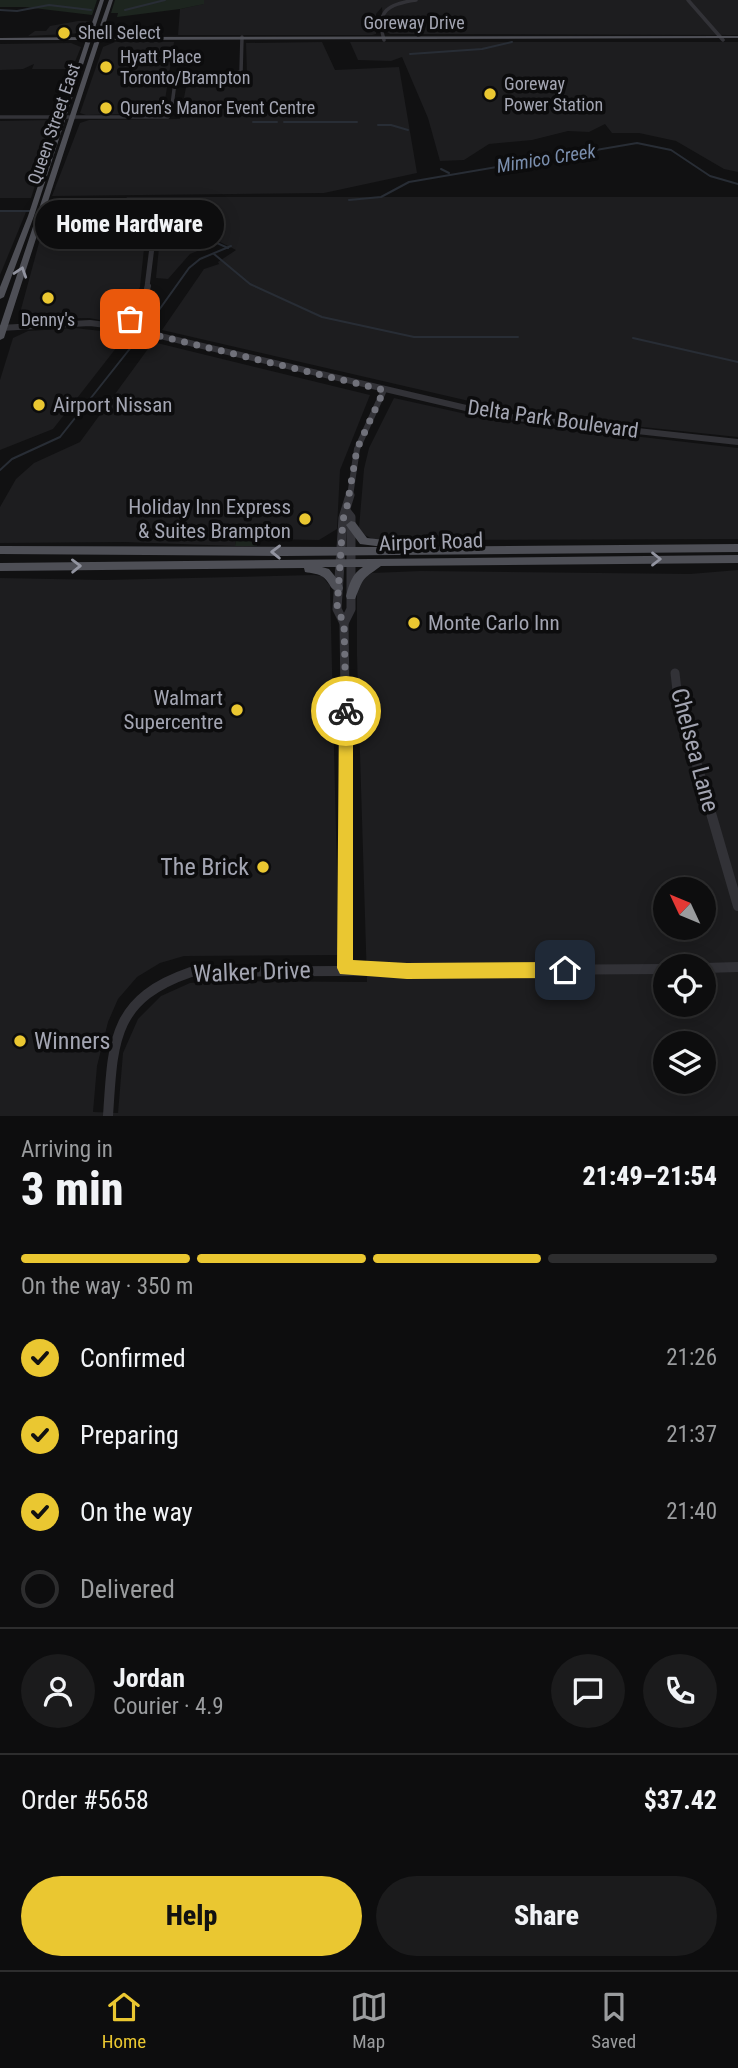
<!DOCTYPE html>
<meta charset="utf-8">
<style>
body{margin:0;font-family:"Roboto Condensed",sans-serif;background:#1b1b1c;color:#f1f3f6;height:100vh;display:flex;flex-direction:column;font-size:26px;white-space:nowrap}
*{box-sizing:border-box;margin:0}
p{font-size:23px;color:#9a9c9e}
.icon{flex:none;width:38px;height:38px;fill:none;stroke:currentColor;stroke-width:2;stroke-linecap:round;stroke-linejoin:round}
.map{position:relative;height:1116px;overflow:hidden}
.details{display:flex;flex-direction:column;background:#0d0d0e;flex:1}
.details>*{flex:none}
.needle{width:46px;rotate:314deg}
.fabs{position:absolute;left:653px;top:877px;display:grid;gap:14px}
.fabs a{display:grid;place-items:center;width:63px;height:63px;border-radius:50%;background:#0d0d0e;box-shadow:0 4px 18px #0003,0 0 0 2px #2d2d2e;font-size:35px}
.pin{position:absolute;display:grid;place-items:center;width:60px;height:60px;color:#fff;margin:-30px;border-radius:14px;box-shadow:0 4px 10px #0006}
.courier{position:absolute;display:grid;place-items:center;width:70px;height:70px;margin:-35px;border:5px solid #eac731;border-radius:50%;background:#fff;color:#222;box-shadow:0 2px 9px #0007}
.bubble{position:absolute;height:49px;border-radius:24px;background:#0d0d0e;box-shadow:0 4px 18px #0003,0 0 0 2px #2d2d2e;font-size:23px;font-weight:800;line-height:49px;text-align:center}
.overview em{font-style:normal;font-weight:800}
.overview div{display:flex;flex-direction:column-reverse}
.overview{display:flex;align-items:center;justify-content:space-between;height:119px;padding:0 21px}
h1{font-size:46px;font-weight:800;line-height:52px}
.bar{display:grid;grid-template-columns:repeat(4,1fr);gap:10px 7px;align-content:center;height:84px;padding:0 21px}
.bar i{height:9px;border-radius:5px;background:#2d2d2e}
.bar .active{background:#eac731}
.bar p{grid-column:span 4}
.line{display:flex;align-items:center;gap:18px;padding:0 21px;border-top:2px solid #2d2d2e}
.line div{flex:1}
.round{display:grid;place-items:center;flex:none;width:74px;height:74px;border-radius:37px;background:#1b1b1c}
ol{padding:0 21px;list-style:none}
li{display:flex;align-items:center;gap:21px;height:77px}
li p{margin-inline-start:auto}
li .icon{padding:7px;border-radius:50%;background:#eac731;color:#111;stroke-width:4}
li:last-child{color:#9a9c9e}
li i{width:38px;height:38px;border:4px solid #2d2d2e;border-radius:50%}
.button{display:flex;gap:14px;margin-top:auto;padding:14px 21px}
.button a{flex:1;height:80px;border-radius:42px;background:#eac731;color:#111;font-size:28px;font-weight:800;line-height:80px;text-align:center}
.button a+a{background:#1b1b1c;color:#f1f3f6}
.tab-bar{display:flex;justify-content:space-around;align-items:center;height:98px;border-top:2px solid #2d2d2e;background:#0d0d0e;font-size:19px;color:#9a9c9e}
.tab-bar a{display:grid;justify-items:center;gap:4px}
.tab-bar .active{color:#eac731}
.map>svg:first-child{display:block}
.built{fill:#1d1d1f;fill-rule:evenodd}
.green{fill:#1d251f}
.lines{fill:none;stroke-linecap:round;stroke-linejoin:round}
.stream{stroke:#282d35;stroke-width:2}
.minor-far4{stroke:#323237;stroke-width:3.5}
.minor-far3{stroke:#323237;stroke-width:5}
.minor-far2{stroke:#323237;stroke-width:6}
.minor-far1{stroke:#323237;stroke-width:9}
.minor{stroke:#323237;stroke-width:10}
.major{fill:#4e4f56;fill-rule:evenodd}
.oneway{stroke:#9294a0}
.route{fill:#eac731}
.done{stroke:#70717a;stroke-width:7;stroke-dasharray:0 12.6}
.poi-dot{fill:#eac731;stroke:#0c0c0d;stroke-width:2.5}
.labels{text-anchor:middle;stroke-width:7;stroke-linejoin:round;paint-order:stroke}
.far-street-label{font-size:18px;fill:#a3a5b2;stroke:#0c0c0d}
.far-poi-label{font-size:18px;fill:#a3a5b2;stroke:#0c0c0d;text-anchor:start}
.far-water-label{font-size:19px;font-style:italic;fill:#7a8ead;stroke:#0c0c0d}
.poi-label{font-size:21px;fill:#a3a5b2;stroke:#0c0c0d;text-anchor:start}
.street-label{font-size:21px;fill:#a3a5b2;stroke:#0c0c0d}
.near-street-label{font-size:24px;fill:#a3a5b2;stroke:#0c0c0d}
.near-poi-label{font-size:24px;fill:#a3a5b2;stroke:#0c0c0d;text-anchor:end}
</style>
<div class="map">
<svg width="738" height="1116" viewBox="0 0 738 1116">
<rect width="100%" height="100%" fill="#111112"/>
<g class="built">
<path d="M204,0h534v35l-348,-1 -6,-4 -2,-23 -6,7v20l-4,1h-194l2,-26 23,-5z"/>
<path d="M78,21h12l-5,12 -57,3 7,-5h11l4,-5z"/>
<path d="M115,42h59l-11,71 -77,2 -6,-2 23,-66z"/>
<path d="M322,42l13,28 64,-3 18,106 -93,20 -272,3 28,-73 9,-3 91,-1 7,-37 60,-8 -1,-31z"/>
<path d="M350,42h388v130l-14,-3 -48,-28 -37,-8h-27l-7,-9 -16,8 -21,-1 -36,9 -43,4 -25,16 -24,1 -12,-43 -26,-61 -11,4 -33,-1z"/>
<path d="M71,43l10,4 -9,22h-40l2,-5 -11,5 -23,1v-26z"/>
<path d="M50,120l5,4 -24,74h-31v-77z"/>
<path d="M127,197h611v240l-134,-14 -109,-16 -333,-77 42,-61 15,-5 -1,-2 18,-12 -16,-8 -30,12 -22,25 -12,-1 4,-41 4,-6 -8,-4 -12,1 -5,4v4l6,3 -5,48 -7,15 -16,21 -28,-5 -67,1 -2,-6 26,-96 72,-6z"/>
<path d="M0,212h26l-26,63z"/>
<path d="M75,328l52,6 -74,95 -53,21v-70l13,-42 15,-7z"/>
<path d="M153,342l217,53 -30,75 -3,59 -18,11 -53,-1 3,-15h-30l-4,22 -110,-4 -125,1v-36l16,-28 18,-16 46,-21z"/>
<path d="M394,398l99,22 245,28v91l-364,1 -9,-5 -6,-7 5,-59 5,-21z"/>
<path d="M738,570v546h-738v-538l104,2 210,-5 8,1 8,10 9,369 -155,1 -24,7 -23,14 -19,22 -10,23 -11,44 -4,46 25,1 5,-60 15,-34 23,-23 29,-13 28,-2 149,1 -10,-326v-69l3,-7 12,-7 49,-2 269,3zM665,889h39v39h-39zM665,966h39v38h-39zM665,1043h39v39h-39z"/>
</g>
<g class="green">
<path d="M0,0h97l-5,15 -67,-8h-25z"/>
<path d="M115,0h89v4l-24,5 -63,8 1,-4h-7z"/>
<path d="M239,524h30l-3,15h-8l-1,7h-22z"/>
</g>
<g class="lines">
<g class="stream">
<path d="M0,10l17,1 32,-6 42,5"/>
<path d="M125,10l40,-10"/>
<path d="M410,54l72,-5 30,-7"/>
<path d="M253,122h24"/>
<path d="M284,122h73"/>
<path d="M378,125h13l17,5"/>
<path d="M441,169l8,4"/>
<path d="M349,200l32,-3 28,-15 228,-39 34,7 39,26 28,8"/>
<path d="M0,211h30"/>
<path d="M43,211c69,0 122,6 185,37"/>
<path d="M214,254l36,30 72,33 92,20h104"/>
<path d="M149,324l40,-56 11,-9 31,-13"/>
<path d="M633,338l105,24"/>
<path d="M0,470l12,-11 48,-22 76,-96"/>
</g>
<g class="minor-far4">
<path d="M688,0l35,40"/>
<path d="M384,40c-9,-30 5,-36 32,-40"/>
<path d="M0,117h168l3,-4 4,-31 7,-4 59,-6 1,-35"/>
</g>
<path class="minor-far3" d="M147,287l6,-48 -2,-7"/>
<g class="minor-far2">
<path d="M122,327l22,-28 4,-13"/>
<path d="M0,328l90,-5 32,4 378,89 238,26"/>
<path d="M350,496l7,-47 27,-59"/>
</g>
<g class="minor-far1">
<path d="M344,623l7,-14v-92l-4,-5"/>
<path d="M675,673l3,26 20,68"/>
<path d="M346,767l-2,-144 -7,-14 6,-91 7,-23"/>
</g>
<g class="minor">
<path d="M697,765l41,141"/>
<path d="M345,968l1,-203"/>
<path d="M704,968l34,-1"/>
<path d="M108,1116c5,-75 4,-117 83,-144l474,-3"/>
</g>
<g class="major">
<path d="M100,0h4l-12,37h4l13,-37h4l-12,37 637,-1v2l-638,2 -96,298 -4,2v-14l95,-286h-4l-57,176 -30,81 -4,2v-12l28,-71 58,-176h-86v-2l87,-1z"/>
<path d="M351,521l4,1 12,16 27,3 1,3 -3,3 346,-3v8l-454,4 -284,-2v-8l384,1 -24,-3 -14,-19z"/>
<path d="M738,555v8l-357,3c-20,15 -16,9 -26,33h-8l-1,-3c3,-12 6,-22 17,-29h-41l7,2 13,16 1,3 -1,3c-13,1 -10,-7 -19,-14 -4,-3 -12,-4 -18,-5l-1,-4 -304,3v-8z"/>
</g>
</g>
<defs><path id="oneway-chevron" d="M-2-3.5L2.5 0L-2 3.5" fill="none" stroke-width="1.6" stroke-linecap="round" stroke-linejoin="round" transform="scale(1.75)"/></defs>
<g class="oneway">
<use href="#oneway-chevron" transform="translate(21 272) rotate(-72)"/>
<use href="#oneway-chevron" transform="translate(276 552) rotate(-179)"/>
<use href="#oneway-chevron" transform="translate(656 559)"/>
<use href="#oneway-chevron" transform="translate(76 566) rotate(-1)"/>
</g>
<path class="route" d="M346,706l7,5v249l54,3 158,-1 5,2 3,6 -3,6 -5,2 -158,1 -67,-5 -3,-6 2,-257z"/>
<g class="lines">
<path class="done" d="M130,319l-8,8 262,63 -27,59 -11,63 -3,7 -6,90 7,14 2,88"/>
</g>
<g class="poi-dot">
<circle cx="64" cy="33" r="7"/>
<circle cx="106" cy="67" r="7"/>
<circle cx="490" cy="94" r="7"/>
<circle cx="106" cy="108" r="7"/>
<circle cx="48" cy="298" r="7"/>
<circle cx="39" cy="405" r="7"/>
<circle cx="305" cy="519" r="7"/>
<circle cx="414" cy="623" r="7"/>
<circle cx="237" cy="710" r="7"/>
<circle cx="263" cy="867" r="7"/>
<circle cx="20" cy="1041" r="7"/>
</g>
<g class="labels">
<g class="far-street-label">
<text x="414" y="29">Goreway Drive</text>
<text transform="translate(54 124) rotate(-71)" y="6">Queen Street East</text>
</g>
<g class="far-poi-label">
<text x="78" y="39">Shell Select</text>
<text x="120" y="63">Hyatt Place<tspan x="120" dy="21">Toronto/Brampton</tspan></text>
<text x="504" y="90">Goreway<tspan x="504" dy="21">Power Station</tspan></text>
<text x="120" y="114">Quren’s Manor Event Centre</text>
<text x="48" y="326" text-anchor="middle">Denny's</text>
</g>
<g class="far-water-label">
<text transform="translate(546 158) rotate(-9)" y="7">Mimico Creek</text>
</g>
<g class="poi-label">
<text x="53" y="412">Airport Nissan</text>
<text x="291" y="514" text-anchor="end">Holiday Inn Express<tspan x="291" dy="24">&amp; Suites Brampton</tspan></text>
<text x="428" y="630">Monte Carlo Inn</text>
<text x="223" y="705" text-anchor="end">Walmart<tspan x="223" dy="24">Supercentre</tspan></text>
</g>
<g class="street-label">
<text transform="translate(553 419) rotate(8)" y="7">Delta Park Boulevard</text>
<text transform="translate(431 542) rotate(-2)" y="7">Airport Road</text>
</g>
<g class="near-street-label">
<text transform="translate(695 750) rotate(75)" y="8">Chelsea Lane</text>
<text transform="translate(252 972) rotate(-2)" y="8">Walker Drive</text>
</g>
<g class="near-poi-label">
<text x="249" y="875">The Brick</text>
<text x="34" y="1049" text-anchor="start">Winners</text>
</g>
</g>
</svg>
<div class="fabs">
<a><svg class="needle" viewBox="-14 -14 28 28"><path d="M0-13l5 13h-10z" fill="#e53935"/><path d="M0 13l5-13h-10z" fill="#9a9c9e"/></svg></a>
<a><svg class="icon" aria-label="locate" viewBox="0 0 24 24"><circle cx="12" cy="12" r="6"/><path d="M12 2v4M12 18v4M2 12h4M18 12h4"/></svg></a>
<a><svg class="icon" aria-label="layers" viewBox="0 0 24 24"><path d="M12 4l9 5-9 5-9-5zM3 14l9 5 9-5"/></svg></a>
</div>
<div class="pin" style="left:130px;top:319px;background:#ea580c"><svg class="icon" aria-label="bag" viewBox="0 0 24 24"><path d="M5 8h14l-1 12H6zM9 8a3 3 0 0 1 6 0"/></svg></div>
<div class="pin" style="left:565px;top:970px;background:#1f2937"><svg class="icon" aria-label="home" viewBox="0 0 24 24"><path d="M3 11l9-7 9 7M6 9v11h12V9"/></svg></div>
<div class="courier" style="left:346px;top:711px"><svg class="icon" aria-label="bike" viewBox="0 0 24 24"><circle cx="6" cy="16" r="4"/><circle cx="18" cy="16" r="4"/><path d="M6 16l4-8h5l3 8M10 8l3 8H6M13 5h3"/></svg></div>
<div class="bubble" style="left:35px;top:200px;width:189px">Home Hardware</div>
</div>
<section class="details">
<div class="overview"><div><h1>3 min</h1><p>Arriving in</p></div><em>21:49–21:54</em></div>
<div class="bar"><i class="active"></i><i class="active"></i><i class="active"></i><i></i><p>On the way · 350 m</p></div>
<ol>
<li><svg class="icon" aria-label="check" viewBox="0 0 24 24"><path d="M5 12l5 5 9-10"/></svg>Confirmed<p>21:26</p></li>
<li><svg class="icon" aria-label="check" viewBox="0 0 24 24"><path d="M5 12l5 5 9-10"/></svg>Preparing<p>21:37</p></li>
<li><svg class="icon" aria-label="check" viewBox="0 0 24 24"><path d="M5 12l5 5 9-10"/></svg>On the way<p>21:40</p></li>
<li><i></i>Delivered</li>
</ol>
<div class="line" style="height:126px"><a class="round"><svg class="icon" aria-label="person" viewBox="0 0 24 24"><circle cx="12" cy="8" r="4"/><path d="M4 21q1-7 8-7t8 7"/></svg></a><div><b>Jordan</b><p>Courier · 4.9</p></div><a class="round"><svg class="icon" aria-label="chat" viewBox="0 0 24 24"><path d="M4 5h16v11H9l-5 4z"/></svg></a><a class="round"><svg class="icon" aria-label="phone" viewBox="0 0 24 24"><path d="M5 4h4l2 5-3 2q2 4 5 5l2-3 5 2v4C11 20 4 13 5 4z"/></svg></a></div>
<div class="line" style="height:91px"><div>Order #5658</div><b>$37.42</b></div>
<div class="button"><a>Help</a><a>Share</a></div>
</section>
<nav class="tab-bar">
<a class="active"><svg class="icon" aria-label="home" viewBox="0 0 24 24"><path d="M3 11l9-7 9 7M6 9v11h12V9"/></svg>Home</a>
<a><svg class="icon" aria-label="map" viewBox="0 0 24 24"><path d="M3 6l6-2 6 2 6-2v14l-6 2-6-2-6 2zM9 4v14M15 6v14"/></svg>Map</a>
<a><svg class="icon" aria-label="saved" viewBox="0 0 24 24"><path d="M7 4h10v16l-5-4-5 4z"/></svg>Saved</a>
</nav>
